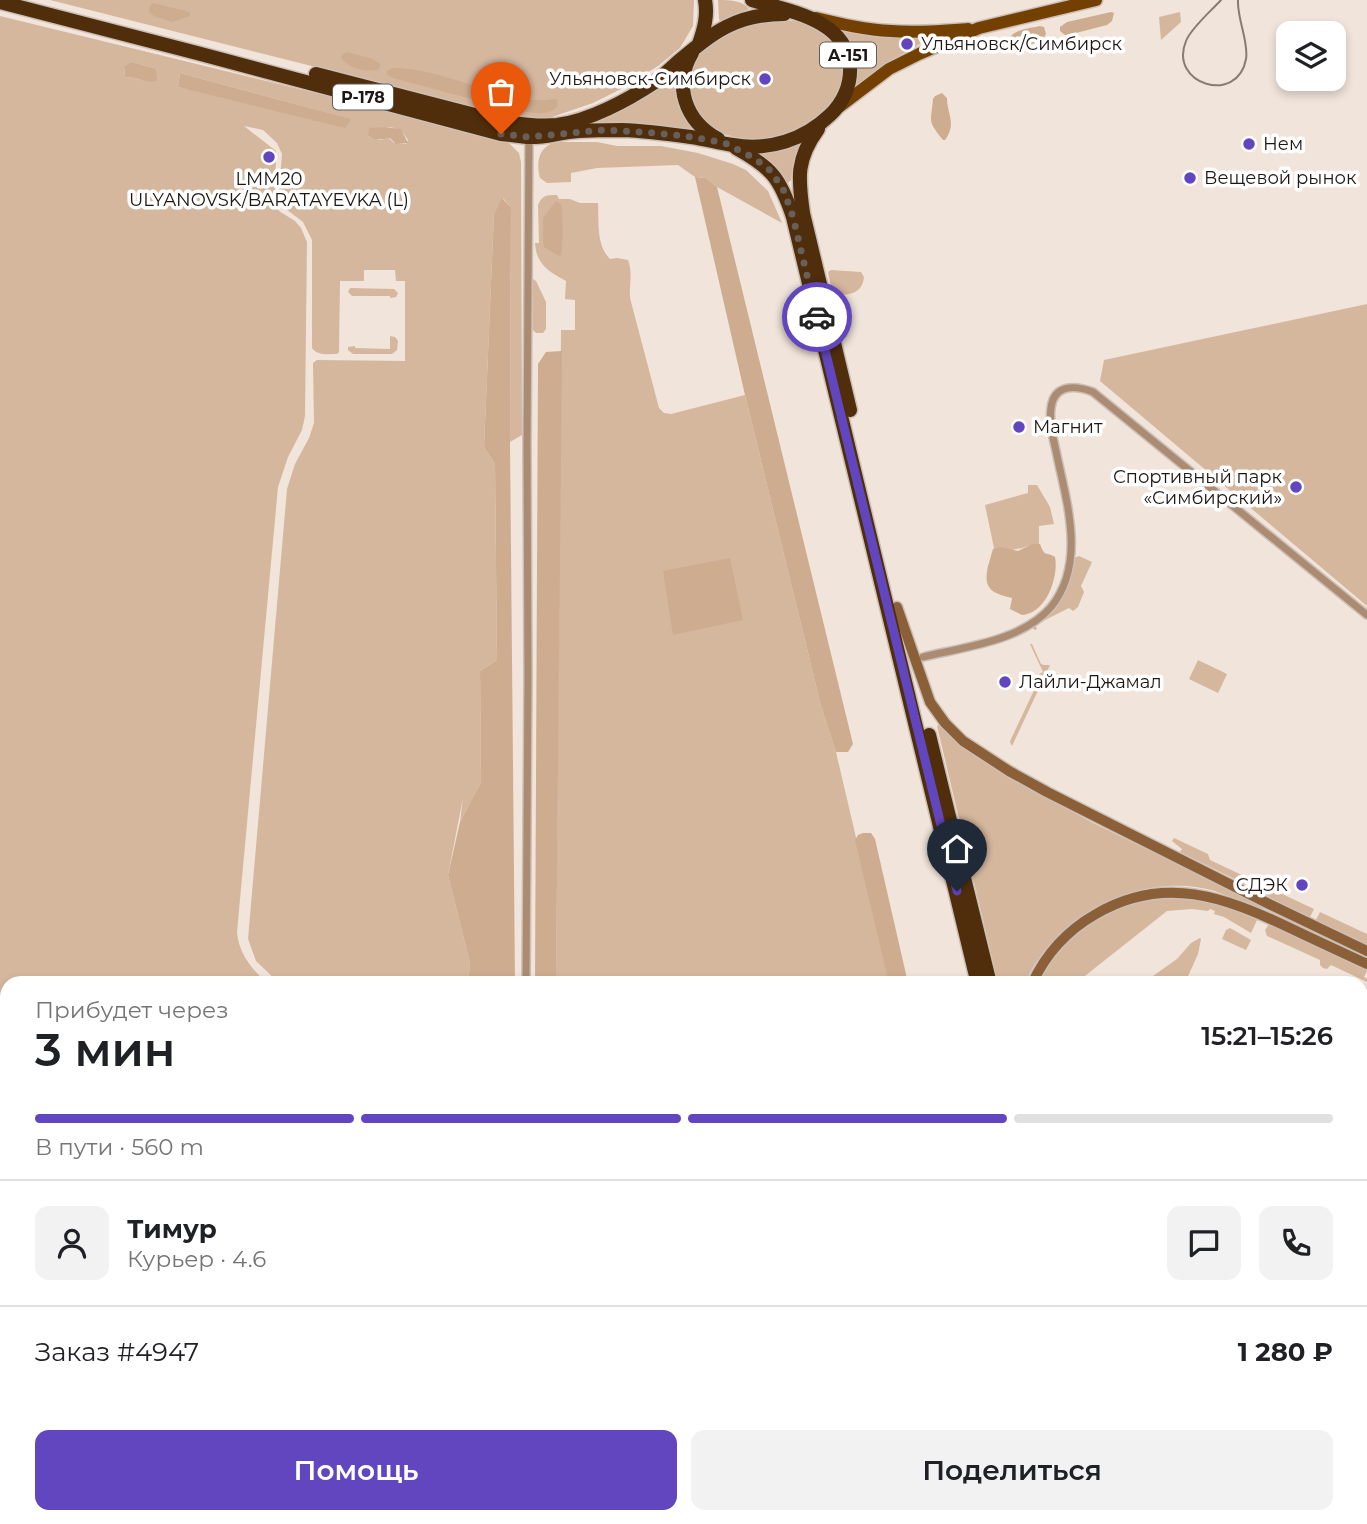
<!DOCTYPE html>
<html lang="ru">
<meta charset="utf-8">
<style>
body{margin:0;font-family:Montserrat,sans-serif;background:#f2f2f2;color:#202124;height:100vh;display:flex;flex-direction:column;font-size:26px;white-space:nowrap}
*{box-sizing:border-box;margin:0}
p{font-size:23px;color:#757577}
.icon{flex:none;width:38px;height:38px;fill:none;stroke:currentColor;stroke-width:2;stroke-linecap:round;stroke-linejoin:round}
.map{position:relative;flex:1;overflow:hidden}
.drawer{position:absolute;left:0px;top:976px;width:1368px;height:548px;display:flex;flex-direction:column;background:#fff;border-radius:21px 21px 0 0;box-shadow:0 4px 10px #0003}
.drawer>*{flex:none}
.tools{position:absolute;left:1276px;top:21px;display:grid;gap:14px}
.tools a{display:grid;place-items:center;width:70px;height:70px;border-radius:14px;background:#fff;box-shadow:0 4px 10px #0003;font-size:35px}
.pin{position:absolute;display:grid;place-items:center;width:60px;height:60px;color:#fff;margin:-72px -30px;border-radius:50% 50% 50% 0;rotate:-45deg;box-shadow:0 0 7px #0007}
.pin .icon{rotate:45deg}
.courier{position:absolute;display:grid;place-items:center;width:70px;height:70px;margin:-35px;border:5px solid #6246bf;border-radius:50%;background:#fff;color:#222;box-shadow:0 2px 9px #0007}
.headline em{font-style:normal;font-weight:600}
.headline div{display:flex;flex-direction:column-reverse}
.headline{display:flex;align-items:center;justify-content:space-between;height:119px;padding:0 35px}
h1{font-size:46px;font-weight:600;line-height:52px}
.bar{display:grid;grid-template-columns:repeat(4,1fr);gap:10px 7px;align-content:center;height:84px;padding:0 35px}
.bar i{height:9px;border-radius:5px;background:#e0e0e0}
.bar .selected{background:#6246bf}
.bar p{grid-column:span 4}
.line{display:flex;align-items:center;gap:18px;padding:0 35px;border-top:2px solid #e0e0e0}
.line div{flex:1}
.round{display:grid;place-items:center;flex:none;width:74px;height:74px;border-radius:14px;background:#f2f2f2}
.primary-button{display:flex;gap:14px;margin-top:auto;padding:14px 35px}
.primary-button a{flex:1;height:80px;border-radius:14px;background:#6246bf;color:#fff;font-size:28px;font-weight:600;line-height:80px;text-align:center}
.primary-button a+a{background:#f2f2f2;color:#202124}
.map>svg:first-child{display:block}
.green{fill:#d5b79e;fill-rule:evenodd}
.forest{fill:#ceac90}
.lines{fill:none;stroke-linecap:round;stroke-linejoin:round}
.taxiway{stroke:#bbb0a8;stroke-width:19}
.street-casing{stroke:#cbbfb6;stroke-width:10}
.secondary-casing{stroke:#cbbfb6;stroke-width:13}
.primary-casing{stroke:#cbbfb6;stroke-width:15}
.highway-casing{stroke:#cbbfb6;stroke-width:17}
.street{stroke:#ab8c73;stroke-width:7}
.secondary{stroke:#8b6039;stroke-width:10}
.primary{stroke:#744002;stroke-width:12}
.highway{stroke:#502e0b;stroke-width:14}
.tram{stroke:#857c76;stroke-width:2}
.rail-casing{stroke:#857c76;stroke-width:4.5}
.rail{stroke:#fff;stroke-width:2;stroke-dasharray:5;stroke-linecap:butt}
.done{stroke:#675f59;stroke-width:7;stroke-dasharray:0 12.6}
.route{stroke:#6246bf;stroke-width:9}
.poi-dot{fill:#6246bf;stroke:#fff;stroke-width:2.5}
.labels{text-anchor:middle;stroke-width:7;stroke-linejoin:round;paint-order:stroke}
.shield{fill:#fff;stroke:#605d5a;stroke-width:2}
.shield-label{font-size:16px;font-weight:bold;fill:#1c1714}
.poi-label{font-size:18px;fill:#1c1714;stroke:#fff;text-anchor:start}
</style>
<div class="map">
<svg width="1367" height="1524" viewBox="0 0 1367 1524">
<rect width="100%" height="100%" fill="#f1e4da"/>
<g class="green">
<path d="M50,0h644l-1,26 -13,22 -22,18 -37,23 -28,14 -44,15 -39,-2z"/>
<path d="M718,0c11,0 24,0 31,9l-29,12 -1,-2z"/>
<path d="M1180,12l1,10 -20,18 -2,-23z"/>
<path d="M0,16l430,105 78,21 11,11 2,9 1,273 -12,7 1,-235 -8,-9 -9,16 -10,233 11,17 2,196 -17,11 1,111 -21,40 3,-24 -15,77 22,88 -2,20h-189l-23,-22 -8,-22 39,-450 8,-25 14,-26 5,-15 -1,-60 4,-3 88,1v-80h-9l-1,-11h-31v11h-24l-1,71 -2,2c-8,0 -20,2 -25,-6v-108l-9,-18 -21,-16 -3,-13 3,-39 -5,-11 -14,-13 -19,-4 32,25 -1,52 4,8 16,10 6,7 6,14 -2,174 -3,14 -14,27 -10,30 -41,445c2,22 14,36 30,51l-260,1v194l-7,-6zM131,62l23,6 -6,14 -13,-4 -10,-1 -1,-11zM180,73l170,46 -172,-32zM390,127l11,3 7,10 -2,4 -12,-1 -5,-5 -9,2 -11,-3 8,-9z"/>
<path d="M784,20c20,2 27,2 43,16 10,9 15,19 16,33 1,15 -6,28 -16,38 -27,28 -71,41 -108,25 -14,-6 -27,-21 -29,-36 0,-6 -3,-15 -1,-21 7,-25 33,-45 57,-52 11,-3 26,-2 38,-3z"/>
<path d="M837,28l90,10 2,1 -43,24 -31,23z"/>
<path d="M672,75l3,2c1,19 5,33 16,50l-2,3c-36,-6 -71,-8 -107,-5z"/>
<path d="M804,139l-11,25 -2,16 -3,3 -16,-19 -15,-12z"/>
<path d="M555,142h42l20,4h44l37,7 35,11 13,6 22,21 14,32 -65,-36 -11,-9 -11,-1 -17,-12 -81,3 -26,5v9l-24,1 -7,-5c-4,-16 -2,-30 15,-36z"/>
<path d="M557,195l2,4h11l10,4h18c1,18 -2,42 12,56l7,-1 11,2c5,13 1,25 2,38l29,110 5,5 7,1 74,-19 76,311 15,46 54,231h-334l5,-653h14v-30l-10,-1 1,-18c-17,-9 -30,-17 -31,-38h4l-1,-38c4,-10 9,-10 19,-10z"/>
<path d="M831,270l30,2 3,5c-2,18 -16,18 -31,18l-5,-23z"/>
<path d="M533,279l3,2 10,21v27l-3,4h-7l-3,-3z"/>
<path d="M350,288l44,1 4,4 -2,4 -6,1v-2h-38l-4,-4z"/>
<path d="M1367,304v302l-267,-225 4,-21z"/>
<path d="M390,336l5,1 3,4 -1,9 -5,4h-39l-5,-4v-3l7,-1v2l35,1z"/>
<path d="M1028,485h9l13,22 4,17 -15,2v19l-5,-1 -12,4 -27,5 -10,-48 43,-12z"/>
<path d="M1079,556l13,6 -11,24 3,6 -6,15 -5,4 -4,-3 -24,12 -9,6 1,3 -2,1 -4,-3 18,-16 25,-53z"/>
<path d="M1030,644h2l9,20 3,1h6l-38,81 -2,-4 1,-3 26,-55 -3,-7 9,-5z"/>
<path d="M1198,660l29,14 -9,19 -29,-14z"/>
<path d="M939,725l19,19 44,29 91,50 171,83 -3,5c-21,-10 -42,-21 -65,-24 -69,-9 -143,33 -171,96h-27l-61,-257z"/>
<path d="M1174,838l34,16 2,6 104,49 -5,10 -50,-28 -79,-39 2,-3 -10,-8z"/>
<path d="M1173,897l38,2 47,19 -7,15 -27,-16 -10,-3 1,-3 -5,-2 -2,2 -16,-2 -25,2 -91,72 -39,1c20,-39 59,-75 103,-84 11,-2 22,-2 33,-3z"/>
<path d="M1320,912l47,22v14l-52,-26z"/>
<path d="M1270,923l74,33 23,15 -3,6 3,2v3l-36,-17 -4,4 -4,-1 -3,-3v-5l-53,-24 -2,-6z"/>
<path d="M1230,928l21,12 -5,10 -24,-11 4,-9z"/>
<path d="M1200,938l1,1 -3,15 -13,29h-42l34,-24 14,-16z"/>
<path d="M1367,1170v74l-5,11v-65z"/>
<path d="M7,1490v27h165l-17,7h-155v-23z"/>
<path d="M204,1517h64l-4,7h-77z"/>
<path d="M703,1517h325v7h-329z"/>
</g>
<g class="forest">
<path d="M153,3l33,8 4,2v3l-18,6c-6,-3 -20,-5 -23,-10l1,-6z"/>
<path d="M1111,12l3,1 -2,8 -5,4 -35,9 -7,1 -5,-4v-4l7,-5z"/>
<path d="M1040,26l4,1 2,7 -5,8 -26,5 -8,-3c3,-15 20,-15 33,-18z"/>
<path d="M347,52l26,7 7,5v3l-2,3c-14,1 -29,0 -37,-13l2,-3z"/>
<path d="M131,62l23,6 2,3 1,10 -9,1 -13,-4 -10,-1 -1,-11z"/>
<path d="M392,68c30,-1 71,15 101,23l6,8 -2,5h-7l-97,-26 -6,-3v-4z"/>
<path d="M180,73l171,46 -6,9 -167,-41z"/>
<path d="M942,93l5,5c0,17 10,25 -2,42h-2c-16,-20 -12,-17 -10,-41l2,-3z"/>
<path d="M553,99l4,1c0,2 1,5 0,6 -4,11 -33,7 -41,3l1,-7c12,-4 24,0 36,-3z"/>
<path d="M385,127l16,2 7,14 -12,1 -6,-6c-8,1 -16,4 -22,-3l1,-7z"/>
<path d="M695,177l11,1 11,9 136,557 -5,8h-12l-15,-46 -76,-311z"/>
<path d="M502,198l9,9 -1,235 5,541 -47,1 2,-21 -22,-88 12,-53 21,-40 -1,-111 17,-11 -2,-196 -11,-17 10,-233z"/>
<path d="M556,201l5,3c2,9 2,42 0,51l-2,1 -15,-9 -1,-6v-23z"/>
<path d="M562,351l-6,632 -21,1 3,-620 8,-12z"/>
<path d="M1032,544h8c5,14 6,7 15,13 4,20 -9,57 -33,58l-12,-6 2,-11c-21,-5 -29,-9 -24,-32 2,-6 3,-11 5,-17l8,-2 17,4z"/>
<path d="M730,558l13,62 -70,15 -10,-64z"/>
<path d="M863,833h8l4,6 33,144h-19l-34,-143 3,-5z"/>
</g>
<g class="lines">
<g class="taxiway">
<path d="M0,1198l7,9"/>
<path d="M0,1285l7,-11"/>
<path d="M0,1387l7,-2"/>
<path d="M0,1448l7,-11"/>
</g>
<defs>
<g id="street">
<path d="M923,657c41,-10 99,-16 128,-50 36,-44 15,-107 5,-156 -3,-13 -7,-29 -5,-43 3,-24 24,-23 42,-16l274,223"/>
<path d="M526,984l2,-307 -1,-232 2,-308"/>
<path d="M1362,1290l5,-12"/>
<path d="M1152,1517l2,7"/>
<path d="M1317,1517l2,7"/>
<path d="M295,1524l4,-7"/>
</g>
<g id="secondary">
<path d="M897,607l33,95 15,21 18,18 46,30 38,21 222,112 98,47"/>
<path d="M1032,984c14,-31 36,-54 64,-70 68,-40 129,-17 194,14 25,12 51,24 77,36"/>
</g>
<g id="primary">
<path d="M816,18c25,6 50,12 75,13 26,2 51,0 77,-2"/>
<path d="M839,107l50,-38 30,-15 60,-26 117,-28"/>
</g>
<g id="highway">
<path d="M0,2l197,51 304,81c8,1 17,2 26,3 14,1 28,-3 42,-5 18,-2 36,-2 53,-2 23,1 47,4 69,7 14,2 28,6 42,8 36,6 71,-5 97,-30 13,-12 21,-30 20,-48 -3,-48 -62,-56 -98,-67"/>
<path d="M699,44c5,-15 9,-28 6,-44"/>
<path d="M692,53c-19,32 -7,68 26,86"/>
<path d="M316,74l182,47c19,3 39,6 59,4 32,-4 71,-25 98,-43 8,-6 16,-14 24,-21 35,-29 57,-47 105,-47"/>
<path d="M818,129c-22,30 -20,49 -15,84l47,197"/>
<path d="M736,148c36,20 44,30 57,69l185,767"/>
<path d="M929,735l61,249"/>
<path d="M1103,1517l1,7"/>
<path d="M1118,1517l2,7"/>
</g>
</defs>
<use href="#street" class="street-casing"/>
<use href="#secondary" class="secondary-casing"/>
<use href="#primary" class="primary-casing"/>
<use href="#highway" class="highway-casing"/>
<use href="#street" class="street"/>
<use href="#secondary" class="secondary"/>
<use href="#primary" class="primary"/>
<use href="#highway" class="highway"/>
<path class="tram" d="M1221,0c-10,11 -30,28 -35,41 -18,44 52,64 60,18 3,-17 -9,-40 -8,-59"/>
<defs>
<path id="rail" d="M560,1524l4,-7"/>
</defs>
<use href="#rail" class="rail-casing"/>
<use href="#rail" class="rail"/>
</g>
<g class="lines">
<path class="done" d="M501,134l28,3 74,-7 53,3 36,4 33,6 29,15 17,13 13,20 9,26 24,100"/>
<path class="route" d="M817,317l140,574"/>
</g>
<g class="poi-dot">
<circle cx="907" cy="44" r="7"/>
<circle cx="765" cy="79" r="7"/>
<circle cx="1249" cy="144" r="7"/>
<circle cx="269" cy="157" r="7"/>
<circle cx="1190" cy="178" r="7"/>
<circle cx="1019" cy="427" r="7"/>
<circle cx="1296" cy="487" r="7"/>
<circle cx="1005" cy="682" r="7"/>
<circle cx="1302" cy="885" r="7"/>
</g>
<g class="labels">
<g class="shield">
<rect x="820" y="42.5" width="56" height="25" rx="5"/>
<rect x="333" y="84.5" width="60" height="25" rx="5"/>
</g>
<g class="shield-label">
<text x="848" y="61">А-151</text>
<text x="363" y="103">Р-178</text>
</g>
<g class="poi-label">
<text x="921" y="50">Ульяновск/Симбирск</text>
<text x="751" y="85" text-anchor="end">Ульяновск-Симбирск</text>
<text x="1263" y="150">Нем</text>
<text x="1204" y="184">Вещевой рынок</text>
<text x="269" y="185" text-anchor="middle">LMM20<tspan x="269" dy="21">ULYANOVSK/BARATAYEVKA (L)</tspan></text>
<text x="1033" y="433">Магнит</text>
<text x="1282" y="483" text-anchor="end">Спортивный парк<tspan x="1282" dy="21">«Симбирский»</tspan></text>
<text x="1019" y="688">Лайли-Джамал</text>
<text x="1288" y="891" text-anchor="end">СДЭК</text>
</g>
</g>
</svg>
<div class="tools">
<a><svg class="icon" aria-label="layers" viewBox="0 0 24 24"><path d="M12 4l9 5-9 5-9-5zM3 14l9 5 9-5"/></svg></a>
</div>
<div class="pin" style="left:501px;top:134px;background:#ea580c"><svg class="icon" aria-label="bag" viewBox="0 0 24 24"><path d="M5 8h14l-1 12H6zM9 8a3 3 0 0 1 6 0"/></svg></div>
<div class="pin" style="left:957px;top:891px;background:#1f2937"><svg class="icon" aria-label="home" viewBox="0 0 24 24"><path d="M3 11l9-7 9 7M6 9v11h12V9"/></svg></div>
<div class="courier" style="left:817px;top:317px"><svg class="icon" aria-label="car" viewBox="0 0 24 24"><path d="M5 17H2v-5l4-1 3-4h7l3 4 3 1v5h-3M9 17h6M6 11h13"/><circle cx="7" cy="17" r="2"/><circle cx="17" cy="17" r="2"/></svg></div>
<section class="drawer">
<div class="headline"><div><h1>3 мин</h1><p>Прибудет через</p></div><em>15:21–15:26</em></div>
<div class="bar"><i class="selected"></i><i class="selected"></i><i class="selected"></i><i></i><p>В пути · 560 m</p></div>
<div class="line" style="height:126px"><a class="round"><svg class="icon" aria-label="person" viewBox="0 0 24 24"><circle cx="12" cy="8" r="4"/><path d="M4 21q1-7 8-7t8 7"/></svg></a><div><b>Тимур</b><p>Курьер · 4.6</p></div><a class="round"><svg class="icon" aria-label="chat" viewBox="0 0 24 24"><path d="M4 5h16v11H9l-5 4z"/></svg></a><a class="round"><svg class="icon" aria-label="phone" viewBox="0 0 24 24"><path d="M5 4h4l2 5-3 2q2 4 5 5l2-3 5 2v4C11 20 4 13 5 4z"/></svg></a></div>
<div class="line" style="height:91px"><div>Заказ #4947</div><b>1 280 ₽</b></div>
<div class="primary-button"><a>Помощь</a><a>Поделиться</a></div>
</section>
</div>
